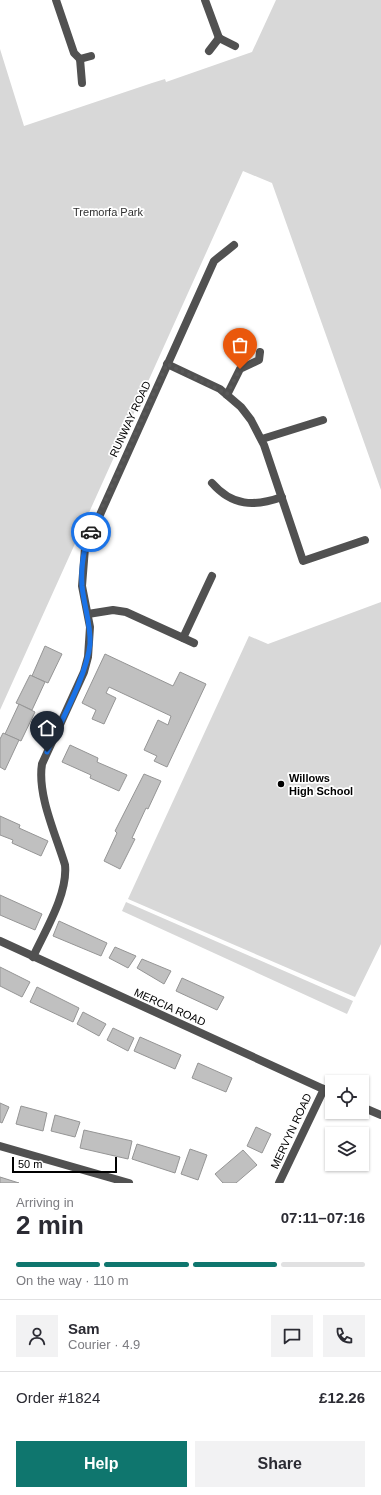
<!DOCTYPE html>
<meta charset="utf-8">
<style>
body{margin:0;font-family:Arial,sans-serif;background:#f2f2f3;color:#2b2b33;height:100vh;display:flex;flex-direction:column;font-size:15px;white-space:nowrap}
*{box-sizing:border-box;margin:0}
p{font-size:13px;color:#7c7c81}
.icon{flex:none;width:22px;height:22px;fill:none;stroke:currentColor;stroke-width:2;stroke-linecap:round;stroke-linejoin:round}
.map{position:relative;height:1183px;overflow:hidden}
.sheet{display:flex;flex-direction:column;background:#fff;flex:1}
.sheet>*{flex:none}
.fabs{position:absolute;left:325px;top:1075px;display:grid;gap:8px}
.fabs a{display:grid;place-items:center;width:44px;height:44px;border-radius:0px;background:#fff;box-shadow:0 1px 3px #0004;font-size:20px}
.scale{position:absolute;left:12px;bottom:10px;width:105px;box-sizing:border-box;padding-left:4px;border:2px solid #000;border-top:0;font-size:11px;line-height:14px;white-space:nowrap;color:#000;-webkit-text-stroke:3px #fff;paint-order:stroke}
.pin{position:absolute;display:grid;place-items:center;width:34px;height:34px;color:#fff;margin:-41px -17px;border-radius:50% 50% 50% 0;rotate:-45deg;box-shadow:0 0 4px #0007}
.pin .icon{rotate:45deg}
.courier{position:absolute;display:grid;place-items:center;width:40px;height:40px;margin:-20px;border:3px solid #1a73e8;border-radius:50%;background:#fff;color:#222;box-shadow:0 1px 5px #0007}
.summary em{font-style:normal;font-weight:600}
.summary div{display:flex;flex-direction:column-reverse}
.summary{display:flex;align-items:center;justify-content:space-between;height:68px;padding:0 16px}
h1{font-size:26px;font-weight:600;line-height:30px}
.bar{display:grid;grid-template-columns:repeat(4,1fr);gap:6px 4px;align-content:center;height:48px;padding:0 16px}
.bar i{height:5px;border-radius:3px;background:#e1e1e2}
.bar .current{background:#0f766e}
.bar p{grid-column:span 4}
.line{display:flex;align-items:center;gap:10px;padding:0 16px;border-top:1px solid #e1e1e2}
.line div{flex:1}
.round{display:grid;place-items:center;flex:none;width:42px;height:42px;border-radius:0px;background:#f2f2f3}
.cta{display:flex;gap:8px;margin-top:auto;padding:8px 16px}
.cta a{flex:1;height:46px;border-radius:0px;background:#0f766e;color:#fff;font-size:16px;font-weight:600;line-height:46px;text-align:center}
.cta a+a{background:#f2f2f3;color:#2b2b33}
.map>svg:first-child{display:block}
.green{fill:#d8d8d8}
.building{fill:#c0c0c0;stroke:#959595}
.lines{fill:none;stroke-linecap:round;stroke-linejoin:round}
.street{stroke:#515151;stroke-width:8}
.done{stroke:#595959;stroke-width:4;stroke-dasharray:0 7.2}
.route{stroke:#1a73e8;stroke-width:5}
.poi-dot{fill:#000;stroke:#fff;stroke-width:1.5}
.labels{text-anchor:middle;stroke-width:3.5;stroke-linejoin:round;paint-order:stroke}
.park-label{font-size:11px;fill:#2f2f2f;stroke:#fff}
.street-label{font-size:11px;fill:#000;stroke:#fff}
.poi-label{font-size:11px;font-weight:bold;fill:#000;stroke:#fff;text-anchor:start}
</style>
<div class="map">
<svg width="381" height="1183" viewBox="0 0 381 1183">
<rect width="100%" height="100%" fill="#fff"/>
<g class="green">
<path d="M276,0h105v490l-109,-307 -29,-12 -243,539v-661l24,77 128,-43 13,-4 1,3 86,-30z"/>
<path d="M381,602v342l-26,53 -227,-98 121,-263 19,8z"/>
<path d="M126,902l227,99 -6,13 -225,-103z"/>
</g>
<g class="building">
<path d="M45,646l17,8 -14,29 -16,-7z"/>
<path d="M105,654l68,32 7,-14 26,12 -39,83 -13,-6 3,-5 -13,-6 14,-30 10,5 3,-9 -62,-29 -3,6 10,5 -12,26 -12,-5 4,-9 -14,-7z"/>
<path d="M30,675l15,7 -13,28 -16,-7z"/>
<path d="M19,704l16,8 -14,29 -16,-7z"/>
<path d="M3,733l16,7 -14,30 -5,-3v-28z"/>
<path d="M70,745l28,13 -1,4 30,13 -8,16 -29,-13 1,-3 -29,-13z"/>
<path d="M144,774l17,7 -13,28 -2,-1 -14,30 3,1 -15,30 -16,-8 13,-28 -2,-2z"/>
<path d="M0,816l20,9 -1,3 29,13 -7,15 -29,-13 1,-3 -13,-5z"/>
<path d="M0,895l42,19 -7,16 -35,-15z"/>
<path d="M59,921l48,22 -6,13 -48,-20z"/>
<path d="M115,947l21,9 -8,12 -19,-10z"/>
<path d="M142,959l29,12 -7,13 -27,-16z"/>
<path d="M0,967l30,15 -8,15 -22,-11z"/>
<path d="M182,978l42,19 -7,13 -41,-19z"/>
<path d="M37,987l42,21 -6,14 -43,-20z"/>
<path d="M83,1012l23,12 -7,12 -22,-12z"/>
<path d="M113,1028l21,10 -6,13 -21,-11z"/>
<path d="M140,1037l41,18 -6,14 -41,-18z"/>
<path d="M198,1063l34,15 -6,14 -34,-14z"/>
<path d="M0,1103l9,4 -7,16 -2,-1z"/>
<path d="M21,1106l26,7 -4,18 -27,-7z"/>
<path d="M55,1115l25,7 -5,15 -24,-6z"/>
<path d="M256,1127l15,7 -9,19 -15,-7z"/>
<path d="M84,1130l48,11 -4,18 -48,-11z"/>
<path d="M137,1144l43,13 -5,16 -43,-14z"/>
<path d="M190,1149l17,6 -9,25 -17,-6z"/>
<path d="M243,1150l14,15 -21,18h-13l-8,-9z"/>
<path d="M0,1177l19,6h-19z"/>
</g>
<g class="lines">
<g class="street">
<path d="M56,0l18,53 6,6"/>
<path d="M205,0l14,38"/>
<path d="M219,38l16,8"/>
<path d="M209,51l10,-13"/>
<path d="M80,59l2,24"/>
<path d="M80,59l11,-3"/>
<path d="M167,364l53,25 21,18 10,13 13,25 39,116 62,-21"/>
<path d="M227,395l13,-26 19,-9 1,-8"/>
<path d="M262,439l61,-19"/>
<path d="M212,483c20,23 42,24 70,14"/>
<path d="M88,614l25,-4 13,2 68,31"/>
<path d="M183,638l29,-62"/>
<path d="M0,941l332,152"/>
<path d="M33,957c12,-26 35,-63 32,-92 -9,-30 -28,-70 -23,-101l42,-92 4,-15 2,-30 -8,-41 3,-38 129,-287 20,-16"/>
<path d="M362,1107l19,8"/>
<path d="M0,1146l129,37"/>
<path d="M279,1183l45,-94"/>
</g>
</g>
<g class="lines">
<path class="done" d="M91,532l76,-168 41,20 19,10 13,-25"/>
<path class="route" d="M47,752c13,-29 40,-77 43,-108 1,-20 -6,-38 -8,-58 -1,-17 1,-37 9,-54"/>
</g>
<circle class="poi-dot" cx="281" cy="784" r="4"/>
<g class="labels">
<g class="park-label">
<text x="108" y="216">Tremorfa Park</text>
</g>
<g class="street-label">
<text transform="translate(130 419) rotate(-65)" y="4">RUNWAY ROAD</text>
<text transform="translate(170 1007) rotate(24)" y="4">MERCIA ROAD</text>
<text transform="translate(291 1131) rotate(-65)" y="4">MERVYN ROAD</text>
</g>
<g class="poi-label">
<text x="289" y="782">Willows<tspan x="289" dy="13">High School</tspan></text>
</g>
</g>
</svg>
<div class="fabs">
<a><svg class="icon" aria-label="locate" viewBox="0 0 24 24"><circle cx="12" cy="12" r="6"/><path d="M12 2v4M12 18v4M2 12h4M18 12h4"/></svg></a>
<a><svg class="icon" aria-label="layers" viewBox="0 0 24 24"><path d="M12 4l9 5-9 5-9-5zM3 14l9 5 9-5"/></svg></a>
</div>
<div class="scale">50 m</div>
<div class="pin" style="left:240px;top:369px;background:#ea580c"><svg class="icon" aria-label="bag" viewBox="0 0 24 24"><path d="M5 8h14l-1 12H6zM9 8a3 3 0 0 1 6 0"/></svg></div>
<div class="pin" style="left:47px;top:752px;background:#1f2937"><svg class="icon" aria-label="home" viewBox="0 0 24 24"><path d="M3 11l9-7 9 7M6 9v11h12V9"/></svg></div>
<div class="courier" style="left:91px;top:532px"><svg class="icon" aria-label="car" viewBox="0 0 24 24"><path d="M5 17H2v-5l4-1 3-4h7l3 4 3 1v5h-3M9 17h6M6 11h13"/><circle cx="7" cy="17" r="2"/><circle cx="17" cy="17" r="2"/></svg></div>
</div>
<section class="sheet">
<div class="summary"><div><h1>2 min</h1><p>Arriving in</p></div><em>07:11–07:16</em></div>
<div class="bar"><i class="current"></i><i class="current"></i><i class="current"></i><i></i><p>On the way · 110 m</p></div>
<div class="line" style="height:72px"><a class="round"><svg class="icon" aria-label="person" viewBox="0 0 24 24"><circle cx="12" cy="8" r="4"/><path d="M4 21q1-7 8-7t8 7"/></svg></a><div><b>Sam</b><p>Courier · 4.9</p></div><a class="round"><svg class="icon" aria-label="chat" viewBox="0 0 24 24"><path d="M4 5h16v11H9l-5 4z"/></svg></a><a class="round"><svg class="icon" aria-label="phone" viewBox="0 0 24 24"><path d="M5 4h4l2 5-3 2q2 4 5 5l2-3 5 2v4C11 20 4 13 5 4z"/></svg></a></div>
<div class="line" style="height:52px"><div>Order #1824</div><b>£12.26</b></div>
<div class="cta"><a>Help</a><a>Share</a></div>
</section>
